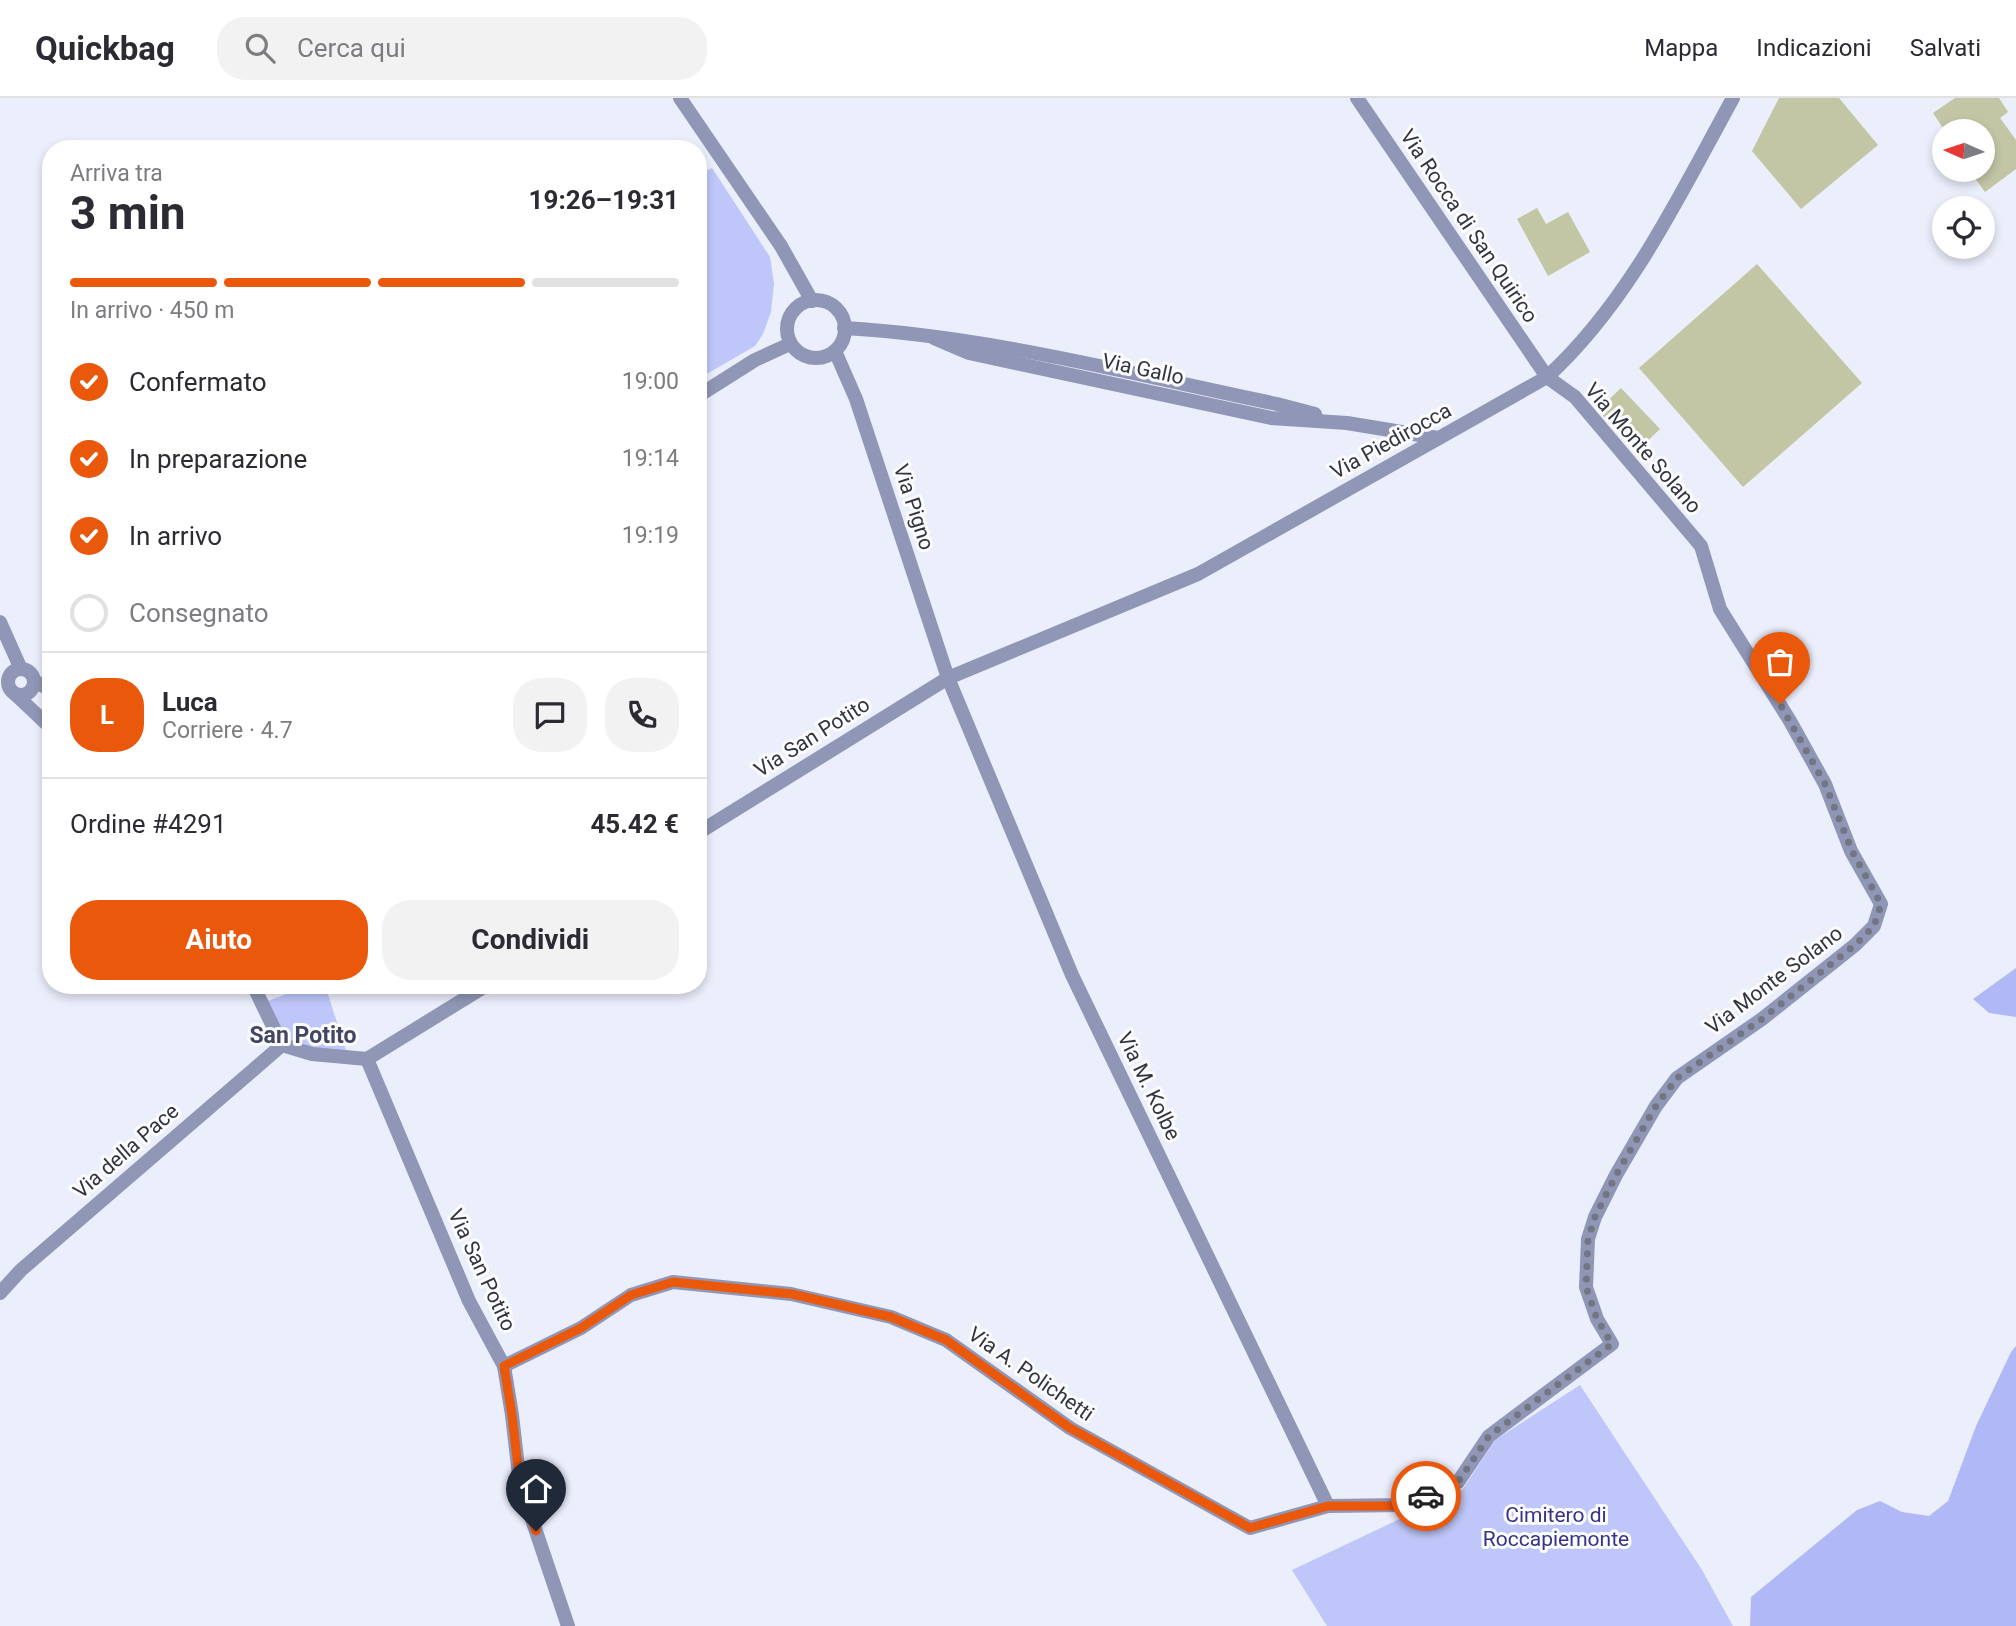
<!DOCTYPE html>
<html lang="it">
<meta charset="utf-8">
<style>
body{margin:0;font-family:Roboto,sans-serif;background:#f2f2f3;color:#2b2b33;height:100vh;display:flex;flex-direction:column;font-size:26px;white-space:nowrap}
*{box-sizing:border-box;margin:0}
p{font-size:23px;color:#7c7c81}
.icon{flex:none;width:38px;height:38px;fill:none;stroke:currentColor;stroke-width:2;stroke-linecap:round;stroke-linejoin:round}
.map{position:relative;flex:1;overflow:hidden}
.sheet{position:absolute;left:42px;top:42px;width:665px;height:854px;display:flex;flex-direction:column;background:#fff;border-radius:28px;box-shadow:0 4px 10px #0003}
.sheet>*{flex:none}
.needle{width:46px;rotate:273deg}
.tools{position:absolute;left:1932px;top:21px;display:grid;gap:14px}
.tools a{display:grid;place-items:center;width:63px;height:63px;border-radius:50%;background:#fff;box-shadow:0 4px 10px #0003;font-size:35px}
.pin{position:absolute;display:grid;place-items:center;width:60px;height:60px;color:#fff;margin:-72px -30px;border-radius:50% 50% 50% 0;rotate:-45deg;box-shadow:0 0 7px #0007}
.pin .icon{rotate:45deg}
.courier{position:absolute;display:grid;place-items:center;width:70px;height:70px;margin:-35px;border:5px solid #ea580c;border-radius:50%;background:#fff;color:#222;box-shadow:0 2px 9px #0007}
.head em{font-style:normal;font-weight:700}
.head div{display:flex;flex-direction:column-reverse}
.head{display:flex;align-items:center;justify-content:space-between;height:119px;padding:0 28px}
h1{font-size:46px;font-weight:700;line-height:52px}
.bar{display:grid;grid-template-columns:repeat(4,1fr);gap:10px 7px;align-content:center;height:84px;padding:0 28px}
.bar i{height:9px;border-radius:5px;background:#e1e1e2}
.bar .current{background:#ea580c}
.bar p{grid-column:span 4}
.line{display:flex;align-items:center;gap:18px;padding:0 28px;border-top:2px solid #e1e1e2}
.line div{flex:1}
.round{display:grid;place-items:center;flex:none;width:74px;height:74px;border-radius:28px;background:#f2f2f3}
ol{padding:0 28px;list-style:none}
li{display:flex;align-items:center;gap:21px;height:77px}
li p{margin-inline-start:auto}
li .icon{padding:7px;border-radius:50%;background:#ea580c;color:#fff;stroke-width:4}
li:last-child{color:#7c7c81}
li i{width:38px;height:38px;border:4px solid #e1e1e2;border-radius:50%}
.button{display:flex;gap:14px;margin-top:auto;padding:14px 28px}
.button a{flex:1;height:80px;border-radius:28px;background:#ea580c;color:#fff;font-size:28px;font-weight:700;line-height:80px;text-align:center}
.button a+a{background:#f2f2f3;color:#2b2b33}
header{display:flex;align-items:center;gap:42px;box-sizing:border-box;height:98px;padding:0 35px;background:#fff;border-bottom:2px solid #e1e1e2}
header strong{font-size:33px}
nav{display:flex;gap:38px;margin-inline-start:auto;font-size:24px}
.search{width:490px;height:63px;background:#f2f2f3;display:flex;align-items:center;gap:18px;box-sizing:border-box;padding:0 24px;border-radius:28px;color:#7c7c81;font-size:26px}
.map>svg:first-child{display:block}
.green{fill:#bfc7fa}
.forest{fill:#b0b9f5}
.building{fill:#c3c6a5}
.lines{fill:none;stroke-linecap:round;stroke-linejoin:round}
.minor{stroke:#9096b6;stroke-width:14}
.done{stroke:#737682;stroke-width:7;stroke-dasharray:0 12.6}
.route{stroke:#ea580c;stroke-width:9}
.labels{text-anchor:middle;stroke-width:6;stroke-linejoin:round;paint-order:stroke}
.street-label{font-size:21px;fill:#323541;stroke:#fcfcfc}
.park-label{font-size:21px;fill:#343489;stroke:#fcfcfc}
.neighbourhood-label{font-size:23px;font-weight:bold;fill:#424661;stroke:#fcfcfc}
</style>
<header>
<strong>Quickbag</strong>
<div class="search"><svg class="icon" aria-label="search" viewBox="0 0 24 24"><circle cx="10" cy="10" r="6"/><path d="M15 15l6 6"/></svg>Cerca qui</div>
<nav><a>Mappa</a><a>Indicazioni</a><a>Salvati</a></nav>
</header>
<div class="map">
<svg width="2016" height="1528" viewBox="0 0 2016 1528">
<rect width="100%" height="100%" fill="#ebeefb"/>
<g class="green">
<path d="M712,70l58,89 4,27 -3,28 -8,22 -8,12 -57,33v-204z"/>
<path d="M311,887h14l23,72 -66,-12 -20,-42z"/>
<path d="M1580,1287l122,185 31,56h-406l-35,-56 171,-81 32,-49z"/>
</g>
<g class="forest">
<path d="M2016,870v49l-27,-4 -16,-14z"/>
<path d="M2016,1248v280h-266l1,-29 106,-87 23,-9 22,11 27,4 19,-15 28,-75 35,-74z"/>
</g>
<g class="building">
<path d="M1779,0h60l39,47 -77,64 -49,-58z"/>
<path d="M1955,0h44l9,14 -8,6 16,22v29l-31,23 -16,-22h14v-39h-38l-12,-18z"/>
<path d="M1537,110l9,16 22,-12 22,40 -42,24 -31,-57z"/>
<path d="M1757,166l105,119 -119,104 -104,-119z"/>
<path d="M1621,290l39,41 -24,23 -38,-42z"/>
</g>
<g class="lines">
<g class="minor">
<path d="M680,0l101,148 31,55"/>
<circle cx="816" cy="231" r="29"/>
<path d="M844,230c144,8 292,47 433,76l38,10"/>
<path d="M934,240l35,15 302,65 76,5 91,15"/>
<path d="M835,253l21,48 92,279 124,297 256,531"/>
<path d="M698,298l57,-36 35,-16"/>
<path d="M0,524l21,47"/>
<circle cx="21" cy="584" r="13"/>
<path d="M34,583l17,9"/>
<path d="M15,596l36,34"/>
<path d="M698,735l250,-155 250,-104 349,-197c83,-76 132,-181 186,-279"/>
<path d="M253,887l29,60"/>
<path d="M282,947l30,9 55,5 120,-74"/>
<path d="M367,961l102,242 35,65 8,49 8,69 48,142"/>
<path d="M0,1195l21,-23 261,-225"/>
<path d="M504,1268l77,-38 50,-33 42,-13 118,12 100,23 55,23 124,88 180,100 78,-22 77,-1 53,-23 31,-46 123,-92 -15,-25 -11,-32 2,-48 7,-22 21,-42 40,-69 21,-28 85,-59 93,-74 19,-19 7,-22 -30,-53 -26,-67 -35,-63 -70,-112 -19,-63 -126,-149 -28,-20 -190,-279"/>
</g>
</g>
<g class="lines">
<path class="done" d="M1426,1398l32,-14 31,-46 123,-92 -15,-25 -11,-32 2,-48 7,-22 21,-42 40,-69 21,-28 85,-59 93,-74 19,-19 7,-22 -29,-53 -27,-67 -45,-80"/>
<path class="route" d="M536,1433l-16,-47 -8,-69 -8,-49 77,-38 50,-33 42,-13 119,12 99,23 55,23 124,88 180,100 78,-22h77l21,-10"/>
</g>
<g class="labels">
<g class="street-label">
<text transform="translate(1469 128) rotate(56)" y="7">Via Rocca di San Quirico</text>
<text transform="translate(1143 271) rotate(12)" y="7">Via Gallo</text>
<text transform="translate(1391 343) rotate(-29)" y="7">Via Piedirocca</text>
<text transform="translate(1643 350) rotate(49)" y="7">Via Monte Solano</text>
<text transform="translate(914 409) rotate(72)" y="7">Via Pigno</text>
<text transform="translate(812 639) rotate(-32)" y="7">Via San Potito</text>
<text transform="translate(1774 882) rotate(-37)" y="7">Via Monte Solano</text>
<text transform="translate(1149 988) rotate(64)" y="7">Via M. Kolbe</text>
<text transform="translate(126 1053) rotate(-41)" y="7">Via della Pace</text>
<text transform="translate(482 1172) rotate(65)" y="7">Via San Potito</text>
<text transform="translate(1031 1276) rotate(35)" y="7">Via A. Polichetti</text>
</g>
<g class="park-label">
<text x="1556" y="1424">Cimitero di<tspan x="1556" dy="24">Roccapiemonte</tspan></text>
</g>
<g class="neighbourhood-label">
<text x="303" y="945">San Potito</text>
</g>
</g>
</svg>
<div class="tools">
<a><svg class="needle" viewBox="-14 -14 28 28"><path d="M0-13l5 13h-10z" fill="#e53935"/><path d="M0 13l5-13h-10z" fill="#7c7c81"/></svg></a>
<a><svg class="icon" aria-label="locate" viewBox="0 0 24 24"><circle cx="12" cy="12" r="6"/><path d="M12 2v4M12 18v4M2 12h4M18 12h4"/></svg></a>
</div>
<div class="pin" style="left:1780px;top:606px;background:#ea580c"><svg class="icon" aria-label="bag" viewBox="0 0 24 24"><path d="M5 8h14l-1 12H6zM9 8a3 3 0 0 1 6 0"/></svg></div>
<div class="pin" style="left:536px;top:1433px;background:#1f2937"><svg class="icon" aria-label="home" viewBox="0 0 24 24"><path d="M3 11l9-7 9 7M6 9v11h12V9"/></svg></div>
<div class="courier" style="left:1426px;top:1398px"><svg class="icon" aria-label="car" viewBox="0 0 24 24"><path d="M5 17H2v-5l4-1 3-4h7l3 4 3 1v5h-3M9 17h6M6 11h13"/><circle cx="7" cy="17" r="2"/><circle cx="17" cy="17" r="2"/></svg></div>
<section class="sheet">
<div class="head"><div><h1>3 min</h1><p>Arriva tra</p></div><em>19:26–19:31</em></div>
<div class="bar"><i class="current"></i><i class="current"></i><i class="current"></i><i></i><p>In arrivo · 450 m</p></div>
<ol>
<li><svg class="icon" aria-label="check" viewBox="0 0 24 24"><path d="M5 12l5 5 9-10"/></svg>Confermato<p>19:00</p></li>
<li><svg class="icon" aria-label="check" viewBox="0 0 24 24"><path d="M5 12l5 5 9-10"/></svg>In preparazione<p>19:14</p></li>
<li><svg class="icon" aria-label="check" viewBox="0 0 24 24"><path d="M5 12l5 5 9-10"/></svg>In arrivo<p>19:19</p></li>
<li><i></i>Consegnato</li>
</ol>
<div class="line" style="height:126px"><b class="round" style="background:#ea580c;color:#fff">L</b><div><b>Luca</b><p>Corriere · 4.7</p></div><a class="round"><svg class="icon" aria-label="chat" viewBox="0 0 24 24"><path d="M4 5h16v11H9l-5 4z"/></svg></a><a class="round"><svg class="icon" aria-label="phone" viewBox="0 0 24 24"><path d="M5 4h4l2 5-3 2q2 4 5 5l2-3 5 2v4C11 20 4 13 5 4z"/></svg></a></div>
<div class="line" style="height:91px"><div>Ordine #4291</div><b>45.42 €</b></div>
<div class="button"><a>Aiuto</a><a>Condividi</a></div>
</section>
</div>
